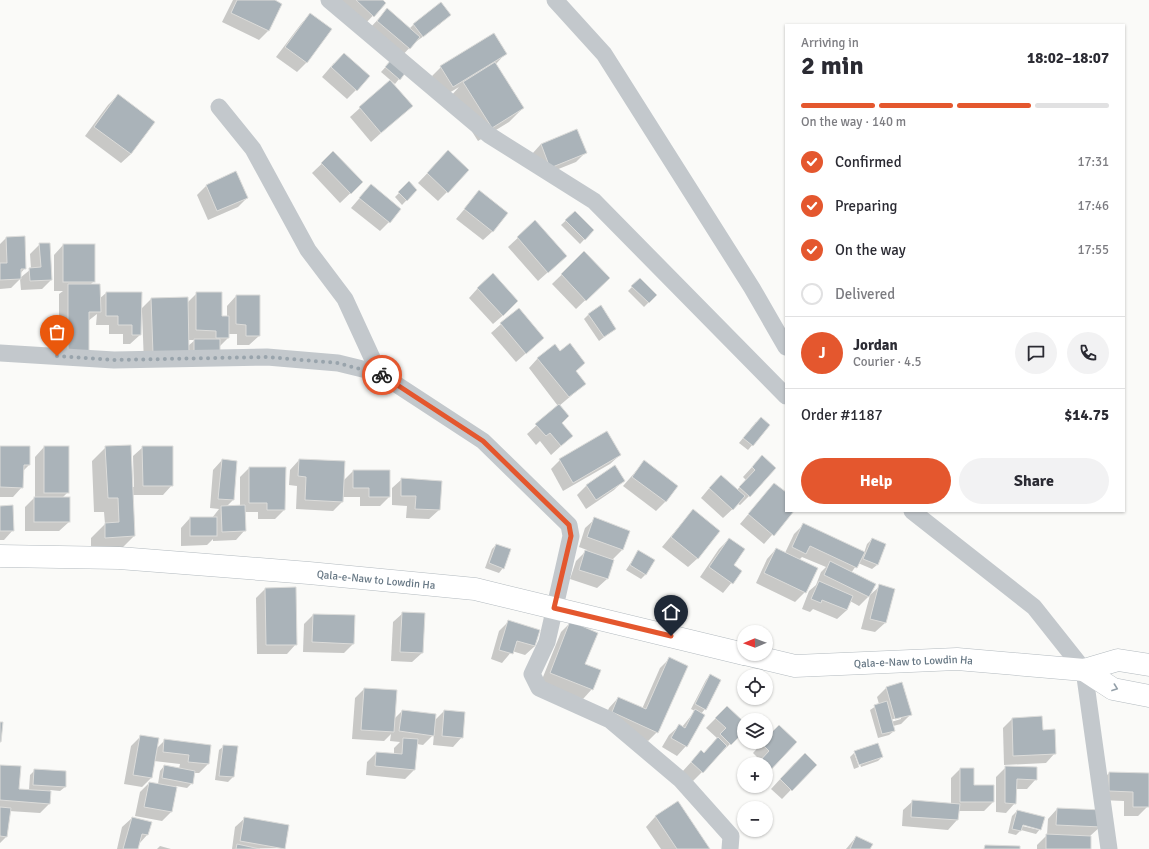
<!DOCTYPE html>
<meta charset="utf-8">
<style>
body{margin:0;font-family:Signika,sans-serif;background:#f2f2f3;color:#2b2b33;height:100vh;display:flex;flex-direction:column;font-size:15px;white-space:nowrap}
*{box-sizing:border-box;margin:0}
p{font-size:13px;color:#7c7c81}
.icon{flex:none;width:22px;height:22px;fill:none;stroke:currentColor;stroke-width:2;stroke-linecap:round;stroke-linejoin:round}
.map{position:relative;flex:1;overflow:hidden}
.details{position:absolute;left:785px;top:24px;width:340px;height:488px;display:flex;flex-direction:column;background:#fff;border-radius:0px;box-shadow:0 1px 3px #0004}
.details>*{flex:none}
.needle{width:26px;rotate:269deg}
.controls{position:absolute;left:737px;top:625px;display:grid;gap:8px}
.controls a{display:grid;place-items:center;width:36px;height:36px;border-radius:50%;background:#fff;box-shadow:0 1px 3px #0004;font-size:20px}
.pin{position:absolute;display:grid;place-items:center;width:34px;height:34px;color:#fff;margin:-41px -17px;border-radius:50% 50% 50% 0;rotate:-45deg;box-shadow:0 0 4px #0007}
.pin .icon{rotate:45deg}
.courier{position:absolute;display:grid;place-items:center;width:40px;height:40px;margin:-20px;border:3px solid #e4572e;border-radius:50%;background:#fff;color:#222;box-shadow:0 1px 5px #0007}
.head em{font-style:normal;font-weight:700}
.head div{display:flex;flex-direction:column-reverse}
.head{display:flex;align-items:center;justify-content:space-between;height:68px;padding:0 16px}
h1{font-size:26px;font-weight:700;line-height:30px}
.bar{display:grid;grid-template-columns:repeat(4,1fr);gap:6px 4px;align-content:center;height:48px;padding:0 16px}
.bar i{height:5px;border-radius:3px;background:#e1e1e2}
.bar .on{background:#e4572e}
.bar p{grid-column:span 4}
.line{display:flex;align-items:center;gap:10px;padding:0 16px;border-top:1px solid #e1e1e2}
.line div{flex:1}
.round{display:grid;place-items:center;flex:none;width:42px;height:42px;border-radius:21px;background:#f2f2f3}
ol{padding:0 16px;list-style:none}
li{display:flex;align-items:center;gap:12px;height:44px}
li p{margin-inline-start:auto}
li .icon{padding:4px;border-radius:50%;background:#e4572e;color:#fff;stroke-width:4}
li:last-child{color:#7c7c81}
li i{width:22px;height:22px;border:2px solid #e1e1e2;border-radius:50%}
.cta{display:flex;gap:8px;margin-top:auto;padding:8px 16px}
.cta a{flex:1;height:46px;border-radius:24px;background:#e4572e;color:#fff;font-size:16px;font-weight:700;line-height:46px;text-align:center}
.cta a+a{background:#f2f2f3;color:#2b2b33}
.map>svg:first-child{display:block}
.shadow{fill:#0003;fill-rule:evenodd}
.building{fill:#aab3b9;stroke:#dcdcda}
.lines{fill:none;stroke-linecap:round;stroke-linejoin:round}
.secondary-casing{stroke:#b3babf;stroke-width:23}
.street{stroke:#c3c8cc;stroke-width:17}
.secondary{stroke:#fff;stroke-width:22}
.oneway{stroke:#939fa8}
.done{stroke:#99a4ac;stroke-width:4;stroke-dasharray:0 7.2}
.route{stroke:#e4572e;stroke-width:5}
.labels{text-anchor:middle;stroke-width:4;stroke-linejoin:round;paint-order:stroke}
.street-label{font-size:11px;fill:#657683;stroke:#fff}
</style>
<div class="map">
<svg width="1149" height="849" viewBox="0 0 1149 849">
<rect width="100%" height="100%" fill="#fafaf8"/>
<g class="shadow">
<path d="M233,0h39l9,4 -13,27 -9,9 -37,-18z"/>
<path d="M336,0h45l4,3 -21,22z"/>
<path d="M387,10l22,19 5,-5 35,-9 -9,9 -27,20 -13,14 -32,-28z"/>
<path d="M310,14l20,15 -24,34 -9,9 -21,-15 25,-33z"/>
<path d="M505,54l-9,10 27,44 -14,14 -31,19 -28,-44 9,-10 -15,9 -12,-20 9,-9z"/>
<path d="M391,61l8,18 -4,5 -14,-12z"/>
<path d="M334,63l22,27 -9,9 -25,-22z"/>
<path d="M390,81l21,25 -40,36 -21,-25z"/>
<path d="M118,95l36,27 -23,32 -10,9 -36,-27 23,-31z"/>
<path d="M541,144l44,9 -9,9 -35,14 -9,-22z"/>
<path d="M333,153l29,29 -22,21 -28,-30z"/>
<path d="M439,161l8,31 -9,9 -20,-18z"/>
<path d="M236,173l11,25 -9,9 -30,13 -11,-25 9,-9z"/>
<path d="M409,183l7,7 -14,15 -7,-8z"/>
<path d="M371,185l18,37 -9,9 -29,-23z"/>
<path d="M479,192l14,39 -10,9 -27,-21z"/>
<path d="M575,212l18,18 -13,14 -19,-19z"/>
<path d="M535,222l21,43 -18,16 -30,-34z"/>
<path d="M6,238l19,30 -5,6v4l11,-9 -1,-15 10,-10 11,36 -9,9 -21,1 -1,-11 -9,9 -11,1v-45z"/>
<path d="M63,245l31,36 -4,4 9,14 7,-6 34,17 11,-11 36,4 10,-10 24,24h6v-11l9,-10 23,40 -10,9h-12v-11h-9v4l-9,9 -75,16 -2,-51 -2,1v22l-10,9h-7v-10h-14v-9h-13l1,-11 -9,7 -29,43v-70l4,-3h-9v-36zM188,340h7l-7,6z"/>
<path d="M584,253l15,34 -23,22 -24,-25z"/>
<path d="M640,279l16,16 -12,12 -16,-16z"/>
<path d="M478,288l30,23 -15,13 -24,-26z"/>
<path d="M518,309l15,38 -17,15 -25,-29z"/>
<path d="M589,314l26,15 -16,12 -15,-22z"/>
<path d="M538,358l46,5 -9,9 10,12 -26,22 2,17 11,13 -21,19 -11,-14 -4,4 -9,-11 31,-28 -29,-38z"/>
<path d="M756,422l13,3 -21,25 -9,-7z"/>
<path d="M0,447l29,18 -7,7v15l-9,10h-13z"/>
<path d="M44,447l24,45 -6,6 7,24 -10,9h-34v-24l10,-10v-40z"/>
<path d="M106,447l26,40h2l-1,-31 10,-9 29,38 -9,10h-31l2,41 -14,14 -29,1v-13l14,-14 -1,-12h-10l-2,-51z"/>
<path d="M620,455l-10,9 -47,27 -12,-22 9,-9z"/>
<path d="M762,456l-13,40 -9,9 -2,-1 -15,14 -22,-20 10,-12 26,4 9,-10 -3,-3z"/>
<path d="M222,460l14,1 -3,39 -7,7 14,-1v-29l9,-9 35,42 -9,9h-17v-7h-14l1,18 -9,10 -23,1v-2l-6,6 -26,1v-18l9,-10h22l7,-9 -9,-1 3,-38z"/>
<path d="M299,460l44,21 10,-10 36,26 -9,9h-20v-9h-18v5l-9,9 -37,-2 1,-23 -8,-1 1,-15z"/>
<path d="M644,462l22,39 -10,10 -33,-25z"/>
<path d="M614,467l10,13 -10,10 -28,19 -9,-14 9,-9z"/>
<path d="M402,479l37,31 -10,9 -23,-1 1,-12 -15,-1v-17z"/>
<path d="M774,484l12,10v17h7l-29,33 -24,-20z"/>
<path d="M0,507l13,23 -9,10h-4z"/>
<path d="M693,510l5,48 -10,9 -26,-20z"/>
<path d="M595,519l34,12 -7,19 -10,10 -5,19 -10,9 -27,-9 6,-18 11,-11 -8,-3 6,-19z"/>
<path d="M803,525l61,28 3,-9 5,-5 13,5 -8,21 -5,4 -14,-6 -7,10 18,23 -10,10 -9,-5 -3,9 -10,9 -24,-10 -3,3 -8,-3 7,-18 7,-6 5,-13 5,-5 -24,-10 -3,3 6,32 -10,10 -39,-19 11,-24 9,-10 9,4 9,-19z"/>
<path d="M729,539l4,26 8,6 -18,22 -23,-16 19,-28z"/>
<path d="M496,545l7,23 -4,5 -14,-5 7,-19z"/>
<path d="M638,552l8,22 -5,5 -15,-9z"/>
<path d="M880,586l14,3 -9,34 -10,9 -14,-3 9,-34z"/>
<path d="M265,589l31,55 -9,10h-30l-1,-56z"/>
<path d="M403,613l19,40 -10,9 -21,-1 2,-39z"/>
<path d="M313,615l40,29 -9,9 -41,-1 1,-28z"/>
<path d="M509,621l26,25 -10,9 -13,-4 -10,12 -11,-4 8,-28z"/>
<path d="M571,622l21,67 -9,10 -42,-17 20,-50z"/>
<path d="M669,659l-12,73 -9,9 -45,-20 6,-13 9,-10 24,11 18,-41z"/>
<path d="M710,675l-5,34 -4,5 -15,32 -9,10 -15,-9 7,-12 10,-9 3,1 13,-16 -4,-2 15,-29z"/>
<path d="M887,687l24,27 -10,10 -8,2 1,5 -5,4 -11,3 -8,-28 9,-6 -2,-7zM901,717v2l-10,3 -1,-2z"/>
<path d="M364,689l30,30 8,-8 32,10 10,-10 18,26 -9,10 -20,-2 1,-11 -11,11 -6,-1 -3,26 -9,9 -39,-4 1,-13 9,-9 18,1v-6l6,-6 -10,-1 1,-7 -7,7 -32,-2 3,-41z"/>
<path d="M727,707l17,17v6l-51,51 -11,-9 10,-11 11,-7 14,-16 -11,-10z"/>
<path d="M1012,719l30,12 13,22 -9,10 -42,2 -1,-37z"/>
<path d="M141,736l15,13 9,-9 43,24 -9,9h-5l-2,10 -5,5 -11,-2 -5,26 -9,9 -27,-5 5,-24 9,-9 9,1 2,-13 4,-5 15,3 1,-5 -26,-3 -3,17 -9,9 -18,-3 7,-38z"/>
<path d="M766,739l29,3 -29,31v-9h-8l3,-3 -8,-8 10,-11h3z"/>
<path d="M224,746l13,1 -4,30 -5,5 -13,-2 4,-30z"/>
<path d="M855,752l27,5 -4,4 -17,6 -5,-14h-2l5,14 -5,2 -4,-12z"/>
<path d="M795,763l20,2 -33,34 -11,-10z"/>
<path d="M0,766l18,23 11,1 1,-15 5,-5 30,17 -5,4 -10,-1 -1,14 -9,9 -31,-2 -3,26 -6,6z"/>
<path d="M1006,767l30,12 -9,10h-11l-1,14 -9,10 -10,-1v-35z"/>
<path d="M960,769l13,17 20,16 -9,9h-26l-1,9 -9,10 -46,-4 1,-16 10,-9 38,3v-26z"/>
<path d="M1109,773l39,1v32l-10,10h-14v-15l-24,-1v-17z"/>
<path d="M678,802l31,47h-48l-15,-22 9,-10z"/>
<path d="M1057,809l44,17 -11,10v13h-53v-4l10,-10 1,-16z"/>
<path d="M1017,811l23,18 -4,5 -15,-4 -5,5 -8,-2 4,-17zM1018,823l21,5v2l-21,-5z"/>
<path d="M132,818l19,5 -4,12 -8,9 -2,5h-20l5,-22z"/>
<path d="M245,818l39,30 -52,1 3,-22z"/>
<path d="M856,837l13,12h-23z"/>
<path d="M160,846l11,3h-14z"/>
</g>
<g class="building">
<path d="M237,0h38l7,4 -13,27 -38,-18z"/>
<path d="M356,0h27l3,3 -12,14z"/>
<path d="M441,2l10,13 -28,22 -10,-13z"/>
<path d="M387,8l33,29 -10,12 -33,-28z"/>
<path d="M310,13l22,16 -25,34 -22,-16z"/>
<path d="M494,33l13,21 -54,33 -13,-21z"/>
<path d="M344,53l26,23 -13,15 -26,-24z"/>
<path d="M391,60l15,12 -6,8 -15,-13z"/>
<path d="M495,62l29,46 -32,20 -29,-46z"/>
<path d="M390,80l23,26 -32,27 -22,-26z"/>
<path d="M118,94l37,28 -24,32 -37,-27z"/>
<path d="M577,129l10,24 -37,15 -9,-24z"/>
<path d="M448,150l21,20 -21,23 -21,-20z"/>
<path d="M333,151l30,31 -12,12 -30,-31z"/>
<path d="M236,171l12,27 -31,13 -11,-26z"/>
<path d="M409,181l8,9 -10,11 -9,-9z"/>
<path d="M371,184l30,25 -11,14 -31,-25z"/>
<path d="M479,190l29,23 -15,19 -29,-23z"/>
<path d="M575,211l19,19 -9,10 -20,-20z"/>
<path d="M535,220l32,36 -19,17 -31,-36z"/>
<path d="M25,236l1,33h-5v10l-21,1v-17h7l-1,-26z"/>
<path d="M39,243h11l2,37 -22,1 -1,-13 12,-1z"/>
<rect x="63" y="244" width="32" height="38"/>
<path d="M584,251l26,27 -24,23 -25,-27z"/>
<path d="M493,273l25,28 -15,15 -26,-28z"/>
<path d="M640,278l17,17 -8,8 -18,-17z"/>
<path d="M68,284h32l1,28h-12v43h-21z"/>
<path d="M106,292h36l-1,43h-9v-10h-14v-9h-12z"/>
<path d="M196,292h26v24h7v22h-13v-7l-20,-1z"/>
<path d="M236,295h24v41h-14v-11l-10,-1z"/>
<path d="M188,297l1,55 -36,2 -2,-56z"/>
<path d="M601,305l15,24 -12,8 -16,-23z"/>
<path d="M519,308l25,30 -18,16 -26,-31z"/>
<path d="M194,339h26v15l-26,1z"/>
<path d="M570,343l15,20 -9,8 10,13 -17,13 -32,-39 18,-14 5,7z"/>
<path d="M559,404l10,12 -7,7 11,13 -12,10 -11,-13 -4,3 -11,-12z"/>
<path d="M761,417l9,8 -17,21 -10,-8z"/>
<path d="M607,431l14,24 -48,28 -14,-24z"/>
<path d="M131,445l4,91 -30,2v-15l14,-1 -1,-24h-10l-3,-52z"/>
<path d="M0,446h30v19h-6l-1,23 -23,-1z"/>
<rect x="44" y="446" width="25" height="47"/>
<path d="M142,446h31v40h-30z"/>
<path d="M762,455l14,13 -26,29 -11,-10 16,-17 -3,-3z"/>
<path d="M222,459l15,2 -3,39 -16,-1z"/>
<path d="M299,459l46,2 -2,41 -38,-2 1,-23 -8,-1z"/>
<path d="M644,460l34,26 -12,16 -34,-25z"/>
<path d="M615,465l10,16 -29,19 -10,-15z"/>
<path d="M249,467h37l-1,43h-18v-7h-18z"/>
<path d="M353,470h37v27h-21v-9h-16z"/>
<path d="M721,475l24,21 -12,14 -24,-22z"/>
<path d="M401,478l41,3 -2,29 -25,-1 1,-13h-15z"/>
<path d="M774,483l12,9v19h8l-20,25 -26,-22z"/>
<rect x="34" y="497" width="36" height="25"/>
<path d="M13,505l1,26h-14v-25z"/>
<path d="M245,505l1,26 -24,1 -1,-26z"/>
<path d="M693,509l27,22 -22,28 -27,-22z"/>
<rect x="190" y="517" width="27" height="19"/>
<path d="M594,517l36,14 -7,19 -36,-13z"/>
<path d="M803,523l62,29 -8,16 -47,-22 -4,8 -14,-7z"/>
<path d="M729,538l16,11 -11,16 8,6 -9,13 -24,-17z"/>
<path d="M872,538l14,6 -8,21 -15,-6z"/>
<path d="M496,544l15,5 -7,20 -15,-6z"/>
<path d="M776,548l42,20 -12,25 -42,-20z"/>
<path d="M585,550l29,10 -6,19 -29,-9z"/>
<path d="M638,550l17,10 -9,15 -16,-10z"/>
<path d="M830,561l46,23 -7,13 -45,-22z"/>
<path d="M819,581l34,15 -6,14 -25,-10 -1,3 -10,-4z"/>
<path d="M879,584l16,5 -9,34 -16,-4z"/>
<path d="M296,587l1,58h-31l-1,-57z"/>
<path d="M402,612l23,1 -2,40 -23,-1z"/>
<path d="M313,614l42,1 -1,29 -42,-2z"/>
<path d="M508,620l32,10 -5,16 -18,-5 -4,13 -14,-4z"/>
<path d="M570,621l28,12 -13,31 16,6 -8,20 -43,-17z"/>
<path d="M669,657l19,9 -30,67 -46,-21 6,-15 28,12z"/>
<path d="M710,674l11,6 -15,30 -11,-6z"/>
<path d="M902,682l10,33 -17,4 -9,-32z"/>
<path d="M364,688l33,2 -3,42 -33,-2z"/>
<path d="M887,701l8,30 -13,3 -8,-29z"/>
<path d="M727,706l17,16v10l-13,13 -11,-11 6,-6 -11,-10z"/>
<path d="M695,709l10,6 -18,32 -16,-9 8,-14 6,4z"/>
<path d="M402,710l34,4 -2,22 -35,-5z"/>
<path d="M444,710l21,2 -2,26 -21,-2z"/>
<path d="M1042,716l1,14 12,-1 1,25 -43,2 -1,-38z"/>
<path d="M0,722h3l-2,20h-1z"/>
<path d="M779,725l18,17 -30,32 -1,-10h-9l12,-13 -8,-8 5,-1v-4z"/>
<path d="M140,735l19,3 -7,40 -19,-3z"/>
<path d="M718,737l9,9 -24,27 -12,-11 10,-12 3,3z"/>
<path d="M403,738l15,1 -3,31 -40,-4 1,-14 26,2z"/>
<path d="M164,739l47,6 -2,19 -21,-2 1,-7 -26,-3z"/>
<path d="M878,743l5,14 -24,8 -5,-14z"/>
<path d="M223,745l15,1 -4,31 -15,-1z"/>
<path d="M805,753l12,12 -25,26 -12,-12z"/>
<path d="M0,765l21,1 -2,23 32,2 -1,13 -50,-4z"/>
<path d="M164,765l31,6 -2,13 -31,-6z"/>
<path d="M1005,766l32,1v13l-20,-1 -1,25 -11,-1z"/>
<path d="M960,768h14v17h20v17h-34z"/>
<path d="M34,769l32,2v16l-33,-2z"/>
<path d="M1109,772l40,1v34h-16v-15l-24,-1z"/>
<path d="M149,782l28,5 -5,25 -28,-5z"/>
<path d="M912,800l48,4 -2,16 -47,-3z"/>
<path d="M678,801l32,48h-33l-22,-33z"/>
<path d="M0,807l11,1 -4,29 -7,-1z"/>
<path d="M1057,808l46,2 -1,17 -46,-2z"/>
<path d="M1017,810l28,7 -4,13 -18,-5 -2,6 -9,-2z"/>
<path d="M132,817l20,5 -4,13 -6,-1 -4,15h-15z"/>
<path d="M244,817l45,8 -4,24 -45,-8z"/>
<path d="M1046,834l45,2v13h-45z"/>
<path d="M856,836l17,8 -3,5h-20z"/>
<path d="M237,844l23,5h-24z"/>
<path d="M985,845l35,1v3h-36z"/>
</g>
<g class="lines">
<defs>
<g id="secondary">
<path id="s1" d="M0,556l119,2 190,15 166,16 269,65"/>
<path id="s2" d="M745,654l50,12 162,-7 127,11 34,-10 31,5"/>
<path d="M1084,670l29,19 36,7"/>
</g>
</defs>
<use href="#secondary" class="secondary-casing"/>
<g class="street">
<path d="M329,0l160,135 105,66 192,195"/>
<path d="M555,0l49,54 148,234 34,59"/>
<path d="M219,107l34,42 55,101 37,49 34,74"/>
<path d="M0,353l114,7 153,-3 71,6 41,10 104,68 86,84 2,11 -24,106 -15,32 7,14 71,32 71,60 50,56 -1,13"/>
<path d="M912,511l122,96 50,63 25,179"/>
</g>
<use href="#secondary" class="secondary"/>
</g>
<defs><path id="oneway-chevron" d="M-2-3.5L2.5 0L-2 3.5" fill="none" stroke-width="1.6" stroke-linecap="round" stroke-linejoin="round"/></defs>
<use class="oneway" href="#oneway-chevron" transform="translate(1115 688) rotate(20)"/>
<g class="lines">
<path class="done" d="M57,356l57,4 153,-3 71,6 44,12"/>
<path class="route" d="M382,375l101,66 86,84 2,11 -17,72 117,28"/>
</g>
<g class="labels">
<g class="street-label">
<text dy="4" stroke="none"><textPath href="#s1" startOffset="377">Qala-e-Naw to Lowdin Ha</textPath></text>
<text dy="4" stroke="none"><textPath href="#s2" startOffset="170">Qala-e-Naw to Lowdin Ha</textPath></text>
</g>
</g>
</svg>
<div class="controls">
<a><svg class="needle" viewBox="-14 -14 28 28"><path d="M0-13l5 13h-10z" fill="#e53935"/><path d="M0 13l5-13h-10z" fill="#7c7c81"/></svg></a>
<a><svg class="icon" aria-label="locate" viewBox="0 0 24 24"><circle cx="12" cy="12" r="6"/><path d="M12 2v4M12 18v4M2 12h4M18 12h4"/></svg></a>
<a><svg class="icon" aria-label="layers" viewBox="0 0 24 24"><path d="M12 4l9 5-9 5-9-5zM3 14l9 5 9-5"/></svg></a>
<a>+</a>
<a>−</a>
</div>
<div class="pin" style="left:57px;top:356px;background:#ea580c"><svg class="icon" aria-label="bag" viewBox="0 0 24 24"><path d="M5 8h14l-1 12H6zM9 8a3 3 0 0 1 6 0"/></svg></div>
<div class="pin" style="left:671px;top:636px;background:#1f2937"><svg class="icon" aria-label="home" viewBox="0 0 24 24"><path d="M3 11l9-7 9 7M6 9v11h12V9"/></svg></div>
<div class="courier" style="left:382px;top:375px"><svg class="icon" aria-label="bike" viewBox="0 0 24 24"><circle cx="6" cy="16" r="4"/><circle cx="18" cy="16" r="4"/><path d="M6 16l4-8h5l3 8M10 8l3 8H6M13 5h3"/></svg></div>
<section class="details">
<div class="head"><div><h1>2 min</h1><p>Arriving in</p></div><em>18:02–18:07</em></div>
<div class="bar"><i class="on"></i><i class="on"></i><i class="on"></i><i></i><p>On the way · 140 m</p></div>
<ol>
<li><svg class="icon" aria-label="check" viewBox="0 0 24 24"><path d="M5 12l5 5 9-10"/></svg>Confirmed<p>17:31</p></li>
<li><svg class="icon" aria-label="check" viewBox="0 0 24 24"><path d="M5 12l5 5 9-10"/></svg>Preparing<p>17:46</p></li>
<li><svg class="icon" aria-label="check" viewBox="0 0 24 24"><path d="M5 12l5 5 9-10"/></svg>On the way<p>17:55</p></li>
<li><i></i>Delivered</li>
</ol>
<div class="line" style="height:72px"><b class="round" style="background:#e4572e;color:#fff">J</b><div><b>Jordan</b><p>Courier · 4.5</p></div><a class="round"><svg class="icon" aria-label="chat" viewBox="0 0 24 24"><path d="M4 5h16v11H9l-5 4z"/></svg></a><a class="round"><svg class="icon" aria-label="phone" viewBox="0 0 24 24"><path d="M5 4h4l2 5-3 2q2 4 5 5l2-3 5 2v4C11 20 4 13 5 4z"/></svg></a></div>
<div class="line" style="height:52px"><div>Order #1187</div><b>$14.75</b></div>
<div class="cta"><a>Help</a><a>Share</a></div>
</section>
</div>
